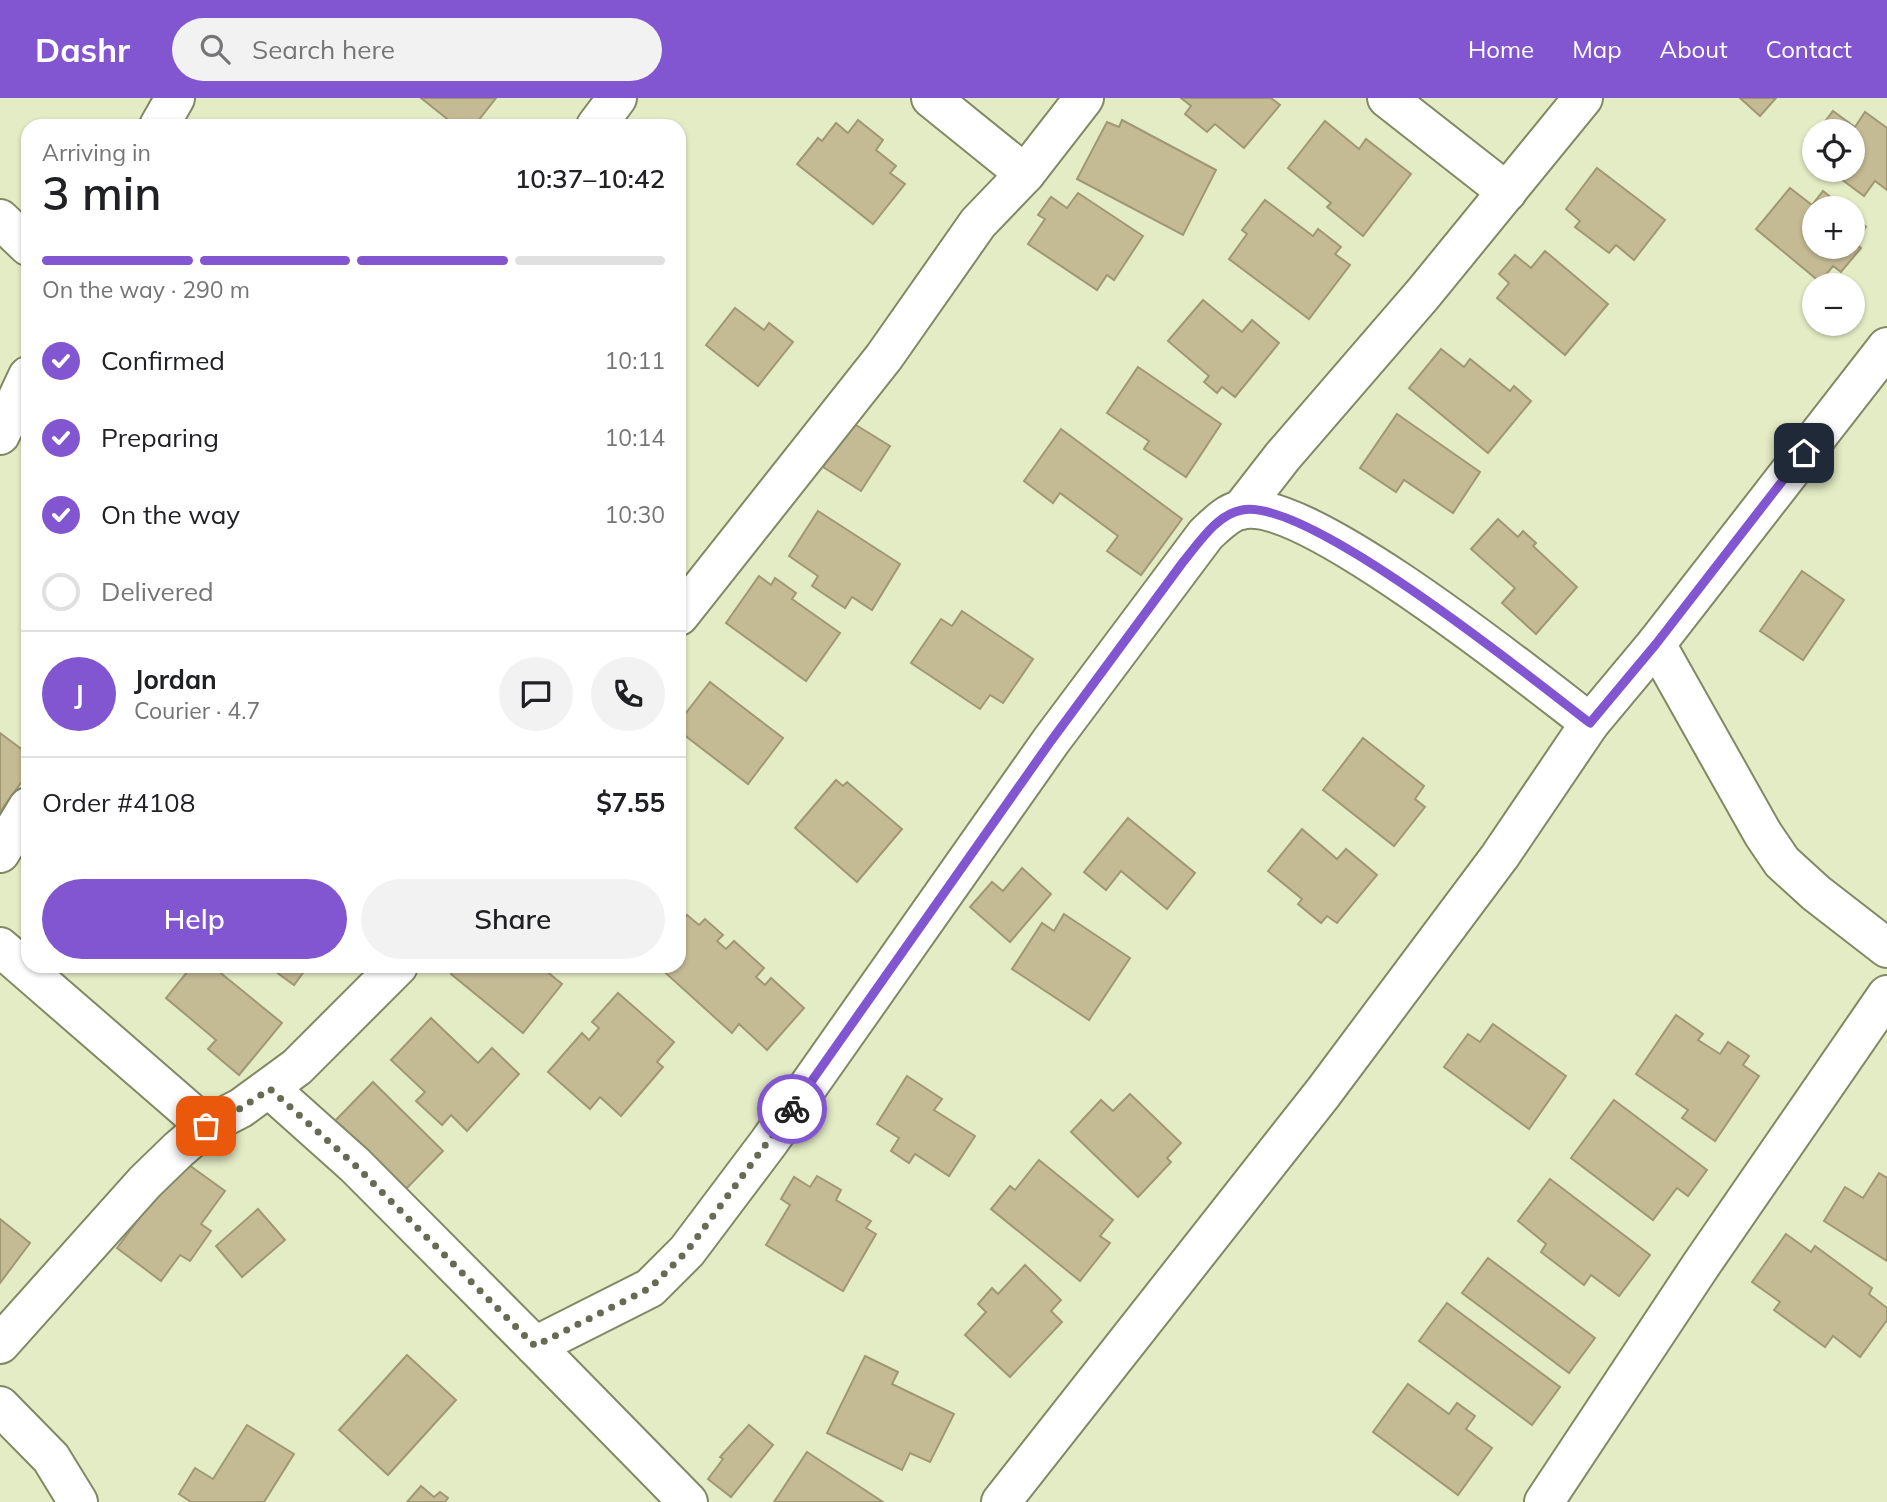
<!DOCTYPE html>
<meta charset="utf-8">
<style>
body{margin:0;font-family:Mulish,sans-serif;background:#f2f2f2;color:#202124;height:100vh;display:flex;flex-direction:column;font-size:26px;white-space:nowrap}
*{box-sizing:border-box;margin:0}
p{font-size:23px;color:#757577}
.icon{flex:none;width:38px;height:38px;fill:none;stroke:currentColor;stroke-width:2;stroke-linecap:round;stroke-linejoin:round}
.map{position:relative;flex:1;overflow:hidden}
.sheet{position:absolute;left:21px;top:21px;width:665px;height:854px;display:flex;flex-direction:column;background:#fff;border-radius:21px;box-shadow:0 2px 5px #0004}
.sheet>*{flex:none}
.buttons{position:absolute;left:1802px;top:21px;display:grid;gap:14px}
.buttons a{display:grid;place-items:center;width:63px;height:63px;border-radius:50%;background:#fff;box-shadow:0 2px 5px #0004;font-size:35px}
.pin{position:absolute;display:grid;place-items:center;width:60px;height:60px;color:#fff;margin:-30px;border-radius:14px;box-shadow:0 4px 10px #0006}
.courier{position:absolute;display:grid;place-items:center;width:70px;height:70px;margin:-35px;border:5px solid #8256d0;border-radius:50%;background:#fff;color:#222;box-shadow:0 2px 9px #0007}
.summary em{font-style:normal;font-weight:600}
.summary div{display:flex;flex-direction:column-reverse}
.summary{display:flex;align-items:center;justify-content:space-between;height:119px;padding:0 21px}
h1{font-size:46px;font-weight:600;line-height:52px}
.bar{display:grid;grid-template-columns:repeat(4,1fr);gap:10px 7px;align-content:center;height:84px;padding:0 21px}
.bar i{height:9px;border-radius:5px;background:#e0e0e0}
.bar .selected{background:#8256d0}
.bar p{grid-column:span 4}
.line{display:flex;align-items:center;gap:18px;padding:0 21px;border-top:2px solid #e0e0e0}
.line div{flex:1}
.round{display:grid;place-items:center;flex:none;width:74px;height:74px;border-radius:37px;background:#f2f2f2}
ol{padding:0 21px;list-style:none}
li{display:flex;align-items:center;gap:21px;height:77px}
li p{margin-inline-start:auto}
li .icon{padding:7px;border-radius:50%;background:#8256d0;color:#fff;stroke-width:4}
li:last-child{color:#757577}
li i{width:38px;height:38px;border:4px solid #e0e0e0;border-radius:50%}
.action{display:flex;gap:14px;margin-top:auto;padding:14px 21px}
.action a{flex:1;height:80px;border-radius:42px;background:#8256d0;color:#fff;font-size:28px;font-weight:600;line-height:80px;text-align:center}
.action a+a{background:#f2f2f2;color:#202124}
header{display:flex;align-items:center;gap:42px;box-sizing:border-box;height:98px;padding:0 35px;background:#8256d0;color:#fff}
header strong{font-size:33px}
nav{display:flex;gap:38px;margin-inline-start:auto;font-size:24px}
.search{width:490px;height:63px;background:#f2f2f2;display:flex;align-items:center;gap:18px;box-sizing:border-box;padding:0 24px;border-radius:38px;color:#757577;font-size:26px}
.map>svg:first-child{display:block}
.building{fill:#c4bb95;stroke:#a09873;stroke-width:2}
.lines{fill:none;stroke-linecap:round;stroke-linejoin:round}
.minor-casing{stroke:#818864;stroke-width:42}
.minor{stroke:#fff;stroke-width:38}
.done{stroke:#666b53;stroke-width:7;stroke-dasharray:0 12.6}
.route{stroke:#8256d0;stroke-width:9}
</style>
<header>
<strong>Dashr</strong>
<div class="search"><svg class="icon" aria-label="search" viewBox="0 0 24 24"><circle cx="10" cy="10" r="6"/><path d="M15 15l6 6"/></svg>Search here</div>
<nav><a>Home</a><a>Map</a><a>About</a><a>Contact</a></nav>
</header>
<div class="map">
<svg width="1887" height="1404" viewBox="0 0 1887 1404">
<rect width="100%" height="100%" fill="#e4ecc5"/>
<g class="building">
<path d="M421,0h75l-22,28h-18z"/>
<path d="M1181,0h90l9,7 -36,43 -29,-24 -8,8 -22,-18 6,-8z"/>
<path d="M1740,0h36l-16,18z"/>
<path d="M1833,13l22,16 10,-15 22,16v62l-12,-9 -11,15 -35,-26h24v-39h-35z"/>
<path d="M858,22l25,20 -7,10 20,16 -6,7 15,11 -32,40 -76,-60 21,-26 4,3 14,-18 12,10z"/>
<path d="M1122,22l94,50 -33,65 -106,-56 30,-57 12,5z"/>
<path d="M1325,23l34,28 7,-10 45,35 -48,62 -36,-29 4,-4 -43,-35z"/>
<path d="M1815,38v23l-11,-8z"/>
<path d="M1597,70l68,52 -31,40 -18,-15 -7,8 -34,-26 5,-6 -14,-12z"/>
<path d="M1790,90l22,17 11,-14 21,17h-29v39h38v-31l13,11 -12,15 7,6 -20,24 -8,-6 -13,16 -64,-53z"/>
<path d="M1078,95l65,43 -29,44 -7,-5 -10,15 -69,-46 17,-25 -7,-4 13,-18 16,11z"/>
<path d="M1265,102l48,36 5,-7 23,18 -6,7 15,11 -41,54 -80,-60 18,-25 -5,-4z"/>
<path d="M1545,153l63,53 -43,51 -68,-57 12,-15 -10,-9 16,-19 16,13z"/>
<path d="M1203,202l39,32 10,-12 27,23 -44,54 -13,-10 -5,6 -13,-11 5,-6 -41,-35z"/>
<path d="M735,210l29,22 5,-7 24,19 -35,44 -52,-41z"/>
<path d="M1441,251l23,18 6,-8 40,32 4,-5 17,15 -43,52 -79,-65z"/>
<path d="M1138,269l83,57 -35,53 -42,-28 5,-8 -42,-28z"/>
<path d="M1397,316l83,58 -27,41 -49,-33 -8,12 -36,-24z"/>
<path d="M851,324l39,24 -29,45 -38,-24z"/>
<path d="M1061,331l121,90 -41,56 -34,-24 11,-15 -58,-43 -7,10 -29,-22z"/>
<path d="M818,413l82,53 -28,46 -20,-13 -7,11 -33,-22 6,-10 -29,-20z"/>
<path d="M1498,421l20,18 5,-6 13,12 -3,3 44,41 -41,47 -34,-31 13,-15 -44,-39z"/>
<path d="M1802,473l42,29 -41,60 -43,-29z"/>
<path d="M759,478l12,9 4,-7 21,15 -4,6 48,34 -34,48 -80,-58z"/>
<path d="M962,513l71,48 -30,44 -13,-8 -10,14 -69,-46 30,-44 11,7z"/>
<path d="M710,584l73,56 -35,46 -69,-53v-9z"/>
<path d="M0,635l28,21v19l-28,39z"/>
<path d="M1363,640l61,48 -9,13 10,8 -31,39 -71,-56z"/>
<path d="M836,682l7,6 4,-4 55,47 -45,53 -62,-54z"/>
<path d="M1128,720l67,55 -28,36 -46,-38 -15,19 -22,-18z"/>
<path d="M1302,731l35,30 9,-10 31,26 -40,48 -10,-7 -6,7 -23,-19 4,-5 -34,-28z"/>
<path d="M1022,770l29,26 -41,48 -40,-35 22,-25 11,9z"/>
<path d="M1064,816l66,44 -41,62 -77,-51 30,-46 12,8z"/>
<path d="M687,817l12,10 6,-6 18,16 -6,6 9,8 8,-8 30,27 -8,9 9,8 6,-7 33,30 -37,42 -28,-26 -7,9 -73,-66 20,-1v-42z"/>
<path d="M192,868h20l70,57 -43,52 -31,-26 8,-9 -50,-42z"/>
<path d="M268,868h40l-14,19z"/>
<path d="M457,868h83l22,18 -39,49 -72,-59z"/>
<path d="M618,895l56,49 -17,20 6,5 -42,49 -21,-19 -10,12 -42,-37 34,-39 7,7 10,-12 -7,-6z"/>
<path d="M1676,917l27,19 -5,6 22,14 8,-12 21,14 -6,9 16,11 -44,65 -33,-23 6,-8 -52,-36z"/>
<path d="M431,920l47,45 14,-15 27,26 -52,57 -16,-16 -9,10 -26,-24 9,-9 -34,-32z"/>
<path d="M1493,926l73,52 -37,53 -85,-62 24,-33 12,8z"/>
<path d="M907,978l35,23 -8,11 41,26 -26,40 -34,-22 -6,9 -18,-12 8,-13 -22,-14z"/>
<path d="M373,984l70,69 -38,39 -77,-62z"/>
<path d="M1130,996l51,49 -14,15 4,4 -33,35 -67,-65 30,-32 12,11z"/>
<path d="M1614,1002l93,70 -19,26 -11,-8 -24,32 -82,-62z"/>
<path d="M182,1062l43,31 -24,33 10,7 -21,30 -10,-6 -19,26 -44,-33 21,-28 -9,-6z"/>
<path d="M1039,1062l74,60 -13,16 10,7 -30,38 -89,-72 19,-23 5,4z"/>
<path d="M1879,1075l8,5v83l-63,-40 21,-34 18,11z"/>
<path d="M817,1078l24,14 -5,10 35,21 -5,7 10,6 -33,57 -77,-46 24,-40 -9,-6 13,-22 16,10z"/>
<path d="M1550,1081l100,76 -31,41 -28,-21 -7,10 -43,-33 5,-8 -28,-23z"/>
<path d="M258,1111l27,31 -43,37 -26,-31z"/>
<path d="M0,1121l30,24 -30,40z"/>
<path d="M1786,1136l25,18 4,-6 57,42 -3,6 18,14v12l-27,37 -27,-21 -8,11 -51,-37 6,-8 -28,-20z"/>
<path d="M1488,1160l107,80 -26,35 -107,-80z"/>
<path d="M1025,1167l36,35 -10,11 11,11 -52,55 -45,-42 21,-23 -8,-8 14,-16 6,6z"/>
<path d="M1447,1205l113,84 -28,38 -113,-84z"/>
<path d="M407,1257l49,45 -68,75 -49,-45z"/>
<path d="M865,1258l33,16 -6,12 62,30 -24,48 -20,-9 -8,17 -75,-37z"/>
<path d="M1408,1286l41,30 8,-11 18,13 -9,13 26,19 -34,47 -85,-63z"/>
<path d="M247,1327l47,29 -30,48h-73l-12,-8 16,-26 18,11z"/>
<path d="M749,1327l24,20 -42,52 -23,-18 15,-20 -3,-2z"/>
<path d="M807,1354l76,50h-109z"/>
<path d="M421,1388l13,11 6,-5 8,6 -3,4h-38z"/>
</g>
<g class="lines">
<defs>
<g id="minor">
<path d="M931,0l94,76"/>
<path d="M1387,0l120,94"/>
<path d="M159,28l16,-28"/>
<path d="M596,28l21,-28"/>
<path d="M0,121l28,27"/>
<path d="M0,337l28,-59"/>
<path d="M1241,412l42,-54 140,-162 160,-196"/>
<path d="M679,518l205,-259 94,-134 47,-49 59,-76"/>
<path d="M1656,546l107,190 19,28 34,31 71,55"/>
<path d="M0,755l28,-46"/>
<path d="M0,849l206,179"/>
<path d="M270,991l85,76 180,181"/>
<path d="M0,1246l145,-162 33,-32 28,-24 35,-18 56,-41 101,-101"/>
<path d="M0,1308l51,52 27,44"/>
<path d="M688,1404l-153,-156 115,-58 37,-37 82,-109 282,-401 155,-207c10,-9 21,-21 34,-24 64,-16 294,170 350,213"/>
<path d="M1001,1404l322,-409 177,-237 90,-133 66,-79 231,-297"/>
<path d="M1544,1404l157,-237 186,-270"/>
</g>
</defs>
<use href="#minor" class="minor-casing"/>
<use href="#minor" class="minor"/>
</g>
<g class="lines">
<path class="done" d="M206,1028l35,-18 29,-19 85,76 180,181 115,-58 37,-37 105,-142"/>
<path class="route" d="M792,1011l259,-368 132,-179c15,-18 34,-48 59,-52 66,-13 289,168 348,213l66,-79 148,-191"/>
</g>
</svg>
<div class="buttons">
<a><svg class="icon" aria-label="locate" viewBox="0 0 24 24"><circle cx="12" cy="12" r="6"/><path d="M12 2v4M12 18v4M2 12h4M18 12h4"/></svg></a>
<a>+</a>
<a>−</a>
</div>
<div class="pin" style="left:206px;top:1028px;background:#ea580c"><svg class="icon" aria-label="bag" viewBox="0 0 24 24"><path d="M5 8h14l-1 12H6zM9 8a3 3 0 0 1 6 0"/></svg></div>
<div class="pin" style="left:1804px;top:355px;background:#1f2937"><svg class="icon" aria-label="home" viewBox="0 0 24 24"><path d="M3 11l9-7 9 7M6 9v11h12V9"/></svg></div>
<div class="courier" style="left:792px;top:1011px"><svg class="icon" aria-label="bike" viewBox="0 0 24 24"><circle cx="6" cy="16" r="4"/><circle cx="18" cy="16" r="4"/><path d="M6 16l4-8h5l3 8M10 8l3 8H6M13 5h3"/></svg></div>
<section class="sheet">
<div class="summary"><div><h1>3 min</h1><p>Arriving in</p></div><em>10:37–10:42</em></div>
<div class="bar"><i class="selected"></i><i class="selected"></i><i class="selected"></i><i></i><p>On the way · 290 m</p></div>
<ol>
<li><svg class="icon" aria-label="check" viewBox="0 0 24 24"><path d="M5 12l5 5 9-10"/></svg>Confirmed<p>10:11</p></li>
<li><svg class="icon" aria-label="check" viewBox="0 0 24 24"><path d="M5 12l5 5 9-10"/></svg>Preparing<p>10:14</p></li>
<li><svg class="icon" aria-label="check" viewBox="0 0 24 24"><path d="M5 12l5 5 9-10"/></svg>On the way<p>10:30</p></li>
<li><i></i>Delivered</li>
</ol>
<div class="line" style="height:126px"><b class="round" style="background:#8256d0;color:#fff">J</b><div><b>Jordan</b><p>Courier · 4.7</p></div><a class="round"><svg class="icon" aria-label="chat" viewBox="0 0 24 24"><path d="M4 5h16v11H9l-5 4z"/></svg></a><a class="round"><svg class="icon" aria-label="phone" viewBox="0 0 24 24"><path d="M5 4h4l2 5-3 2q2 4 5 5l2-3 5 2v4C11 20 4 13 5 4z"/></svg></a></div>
<div class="line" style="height:91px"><div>Order #4108</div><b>$7.55</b></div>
<div class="action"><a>Help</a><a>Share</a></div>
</section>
</div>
